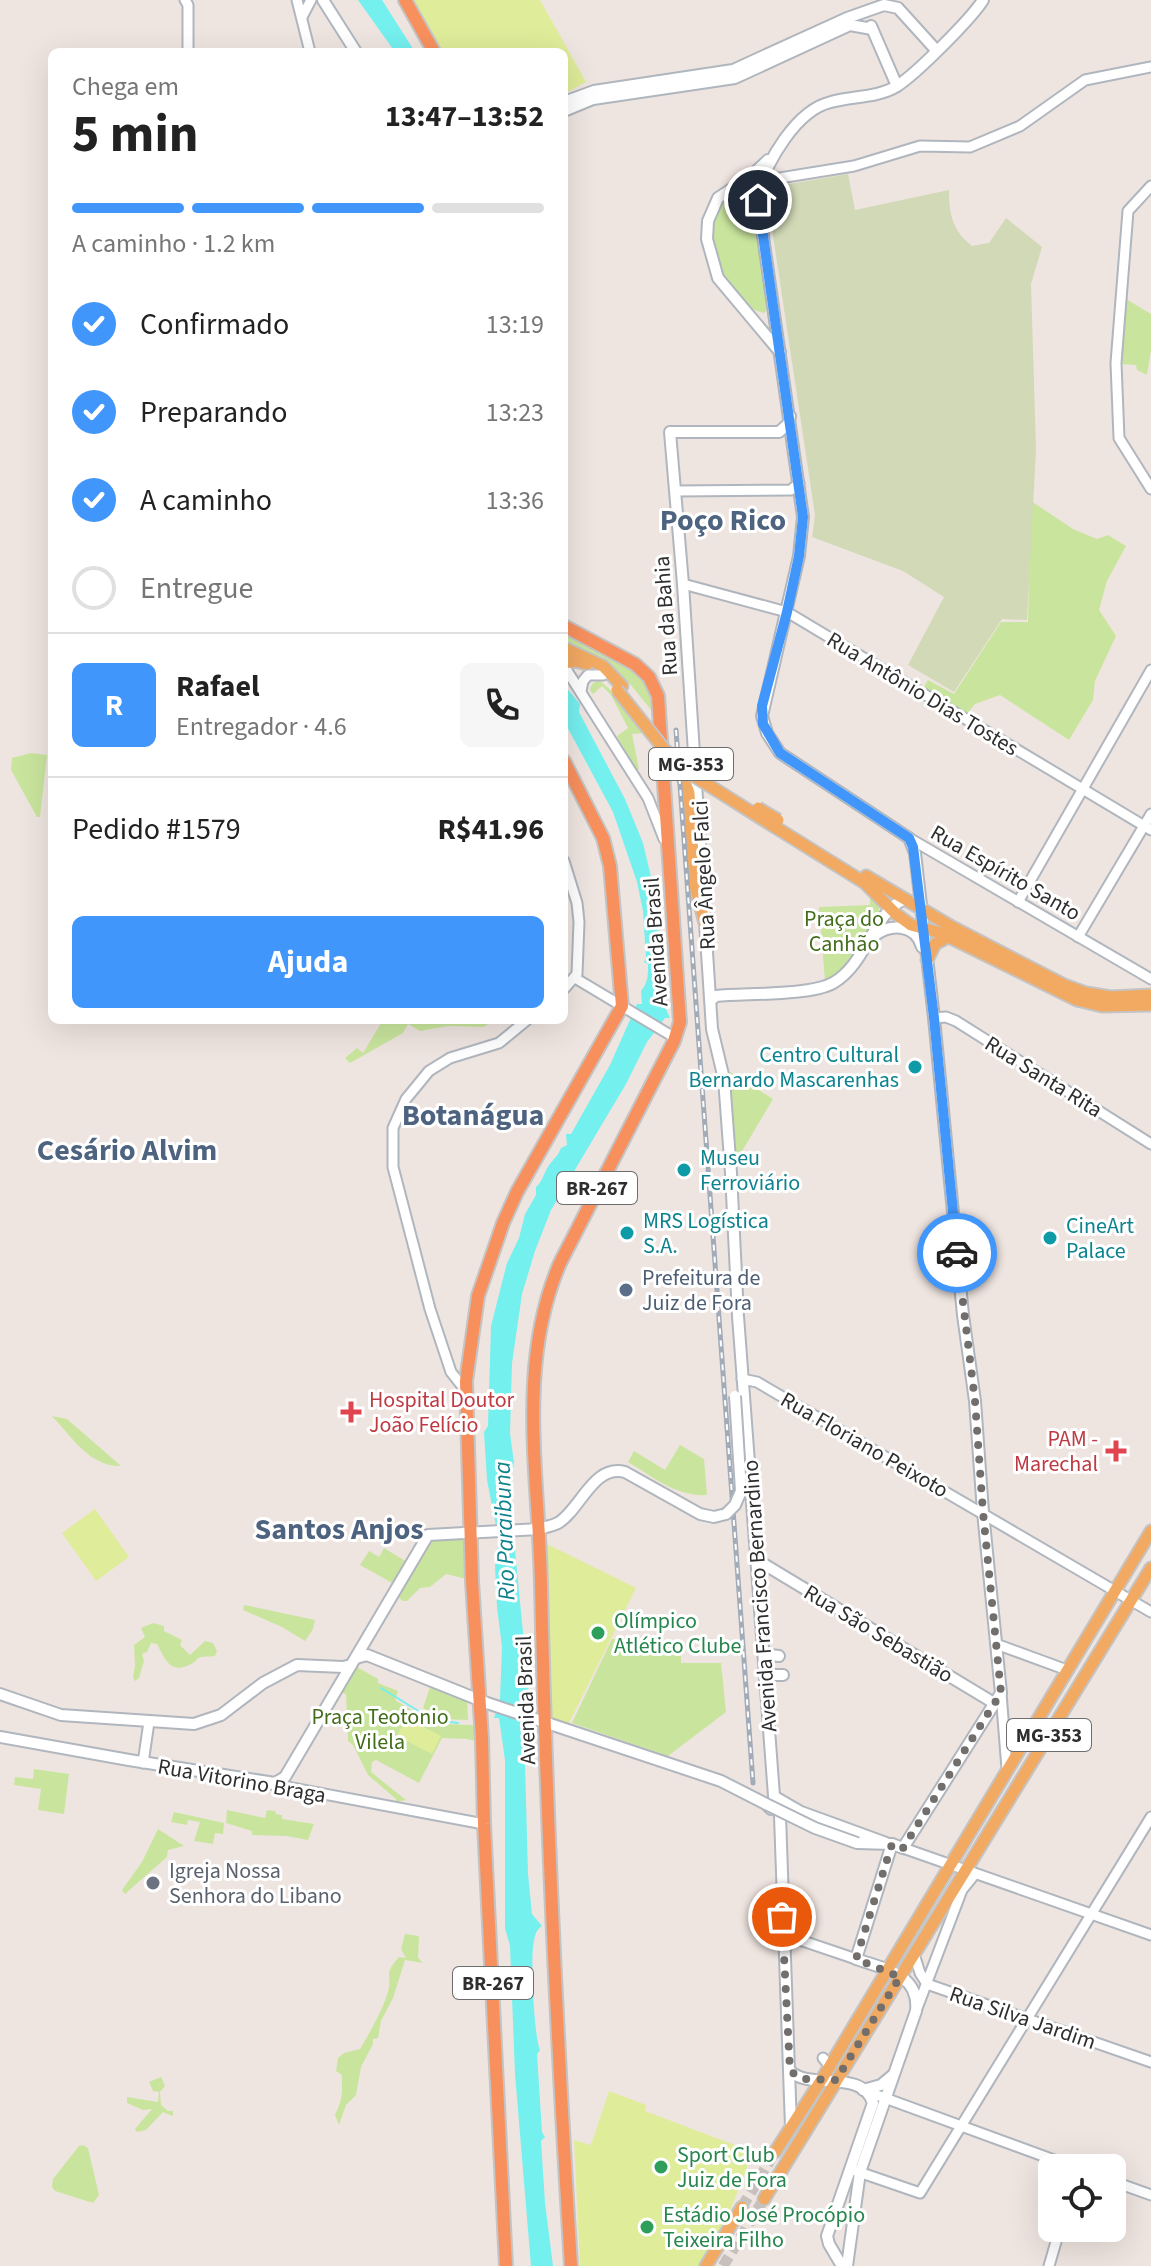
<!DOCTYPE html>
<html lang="pt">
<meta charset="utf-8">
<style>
body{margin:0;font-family:"Source Sans 3",sans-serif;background:#f6f6f6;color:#222;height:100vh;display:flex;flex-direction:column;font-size:30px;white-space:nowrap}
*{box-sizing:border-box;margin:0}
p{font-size:26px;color:#767676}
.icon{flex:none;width:44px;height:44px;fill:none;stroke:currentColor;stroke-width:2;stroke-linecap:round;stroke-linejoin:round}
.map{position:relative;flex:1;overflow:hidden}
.sheet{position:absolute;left:48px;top:48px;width:520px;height:976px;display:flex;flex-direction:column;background:#fff;border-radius:12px;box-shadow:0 8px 32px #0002}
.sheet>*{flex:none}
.controls{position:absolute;left:1038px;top:2154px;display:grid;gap:16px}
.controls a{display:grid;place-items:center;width:88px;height:88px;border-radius:12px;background:#fff;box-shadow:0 8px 32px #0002;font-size:40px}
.pin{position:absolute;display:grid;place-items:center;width:68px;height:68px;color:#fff;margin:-34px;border:4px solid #fff;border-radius:50%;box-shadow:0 2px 8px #0007}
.courier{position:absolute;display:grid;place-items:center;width:80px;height:80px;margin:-40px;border:6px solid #4196fb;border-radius:50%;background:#fff;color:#222;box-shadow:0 2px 10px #0007}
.head em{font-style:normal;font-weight:700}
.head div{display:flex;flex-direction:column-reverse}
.head{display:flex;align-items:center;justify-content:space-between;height:136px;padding:0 24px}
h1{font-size:52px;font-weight:700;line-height:60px}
.bar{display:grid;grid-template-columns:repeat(4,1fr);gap:12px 8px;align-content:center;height:96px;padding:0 24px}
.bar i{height:10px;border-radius:6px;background:#e0e0e0}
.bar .selected{background:#4196fb}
.bar p{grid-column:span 4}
.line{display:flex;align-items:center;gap:20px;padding:0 24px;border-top:2px solid #e0e0e0}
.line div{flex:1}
.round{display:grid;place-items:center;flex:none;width:84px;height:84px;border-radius:12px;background:#f6f6f6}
ol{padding:0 24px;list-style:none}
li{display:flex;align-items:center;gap:24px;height:88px}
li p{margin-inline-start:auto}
li .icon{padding:8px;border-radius:50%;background:#4196fb;color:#fff;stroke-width:4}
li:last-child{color:#767676}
li i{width:44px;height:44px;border:4px solid #e0e0e0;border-radius:50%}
.action{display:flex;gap:16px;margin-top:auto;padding:16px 24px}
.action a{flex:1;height:92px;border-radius:12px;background:#4196fb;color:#fff;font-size:32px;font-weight:700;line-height:92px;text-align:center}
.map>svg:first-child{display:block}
.green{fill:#c9e59d}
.cemetery{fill:#d1d9b7}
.pitch{fill:#dfec99}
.water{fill:#74f0ef}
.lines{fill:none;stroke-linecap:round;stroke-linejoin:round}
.stream{stroke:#74f0ef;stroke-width:2}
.primary-tunnel{stroke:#c8c0bc;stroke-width:11;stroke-dasharray:11 5.5;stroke-linecap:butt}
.tertiary-casing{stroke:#b0b6be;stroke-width:13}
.secondary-casing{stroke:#b0b6be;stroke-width:14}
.primary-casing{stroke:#c4c4c4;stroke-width:15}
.trunk-casing{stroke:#c4c4c4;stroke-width:16}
.tertiary{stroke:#fff;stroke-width:9}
.secondary{stroke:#fff;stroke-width:10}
.primary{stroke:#f2a962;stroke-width:11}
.trunk{stroke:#f8905e;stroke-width:12}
.rail-casing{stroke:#a2abb8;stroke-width:5}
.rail{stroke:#fff;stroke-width:2;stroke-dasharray:6;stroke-linecap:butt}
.secondary-bridge-casing{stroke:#b0b6be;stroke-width:14;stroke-linecap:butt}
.primary-bridge-casing{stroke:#c4c4c4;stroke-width:15;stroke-linecap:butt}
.secondary-bridge{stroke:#fff;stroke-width:10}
.primary-bridge{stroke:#f2a962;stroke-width:11}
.done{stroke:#726e6c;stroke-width:8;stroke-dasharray:0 14.4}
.route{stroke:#4196fb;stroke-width:10}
.culture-dot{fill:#0f9aa8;stroke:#fff;stroke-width:3}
.service-dot{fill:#5c6f8a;stroke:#fff;stroke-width:3}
.health-dot{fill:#e0444e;stroke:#fff;stroke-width:3}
.leisure-dot{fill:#2e9e5b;stroke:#fff;stroke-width:3}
.worship-dot{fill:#6b7280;stroke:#fff;stroke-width:3}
.labels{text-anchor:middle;stroke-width:6;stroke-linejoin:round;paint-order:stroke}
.shield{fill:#fff;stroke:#6d6d6d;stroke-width:2}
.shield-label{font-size:20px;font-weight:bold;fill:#2e2e2e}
.street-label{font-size:22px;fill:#2e2e2e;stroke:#fff}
.park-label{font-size:22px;fill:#426d1b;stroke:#fff}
.culture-label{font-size:22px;fill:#0d838f;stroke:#fff;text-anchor:start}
.service-label{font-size:22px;fill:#4e5e75;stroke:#fff;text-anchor:start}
.health-label{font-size:22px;fill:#be3a42;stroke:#fff;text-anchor:start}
.leisure-label{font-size:22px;fill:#27864d;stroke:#fff;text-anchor:start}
.worship-label{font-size:22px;fill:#5b616d;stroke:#fff;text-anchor:start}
.water-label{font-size:24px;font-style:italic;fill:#0e838c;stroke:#fff}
.district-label{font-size:30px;font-weight:bold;fill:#4d637f;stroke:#fff}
</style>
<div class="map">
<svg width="1151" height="2266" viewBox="0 0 1151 2266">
<rect width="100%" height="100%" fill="#efe5e0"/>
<g class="green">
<path d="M746,187l7,5 17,115 -6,6c-49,-10 -76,-111 -18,-126z"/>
<path d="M1121,296l30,18v36l-4,25 -10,-5 -1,-5 -17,-1z"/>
<path d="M1031,501l42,28 24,10 11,-4 18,11 -19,35 -8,29 17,26 -21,45 -2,19 -24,40 -69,-45 -25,9 -8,10 -44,-26 5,-8 26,14 47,-72h27z"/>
<path d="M564,630l73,39 15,19 4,28 -26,-32 -22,-21 -44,-18z"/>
<path d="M599,680l15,13 31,40 -13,1 7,35 -3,1 -19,-34 11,-8 -17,-33 -9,-9 -9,8 -3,-4 2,-6z"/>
<path d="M31,753l16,2 -7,62h-3l-26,-47 1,-12z"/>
<path d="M870,890l8,13 2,14c-14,21 -29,56 -55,64l-6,-74 51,-2z"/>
<path d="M383,1020h110l-9,7 -36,-1 -28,5 -12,-7 -5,9 -53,30 -5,-5 12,-10 6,5z"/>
<path d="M730,1072l43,27 -38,64z"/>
<path d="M52,1416l15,3 54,47c-31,1 -49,-29 -69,-50z"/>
<path d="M680,1445l24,14 3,36c-30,2 -54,-18 -79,-33l6,-11 31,19z"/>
<path d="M468,1537l2,43 -24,-6 -16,13 -10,1 -13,13h-4l-8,-6 38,-55z"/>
<path d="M384,1548l23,14 -13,22 -34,-19 9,-14 10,6z"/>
<path d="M244,1605l71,15 -2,9 -8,12 -23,-14 -39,-17z"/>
<path d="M153,1623l11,3v5l18,9 -2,5 10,10 15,-14 8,2 4,8 -2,5c-4,1 -8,0 -13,1 -5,0 -6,5 -11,7 -21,11 -26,-5 -34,-20l-6,-1 -4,9 -5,2 2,7 -5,17 -4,3 -2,-3 2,-13 -1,-20 11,-8 -4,-9z"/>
<path d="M612,1639l69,3v21h40l5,49 -58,44 -96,-33z"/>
<path d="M355,1666l23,13v4l20,8 -3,9c37,22 40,25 84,25v17l-12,-3 -25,-1 -23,45 -43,-23 -4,2 -1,10 35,28 -10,2v-3l-28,-24 -15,-30 -5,-4 -2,-47 -6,-2z"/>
<path d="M430,1687l37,13 1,20 -27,-1 -18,-11z"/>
<path d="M34,1769l35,5 -5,40 -26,-4 3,-21 -27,-4 1,-8 18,2z"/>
<path d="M227,1810l38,8 2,-8 8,1 1,3 6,1v4l32,5 -6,16 -21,-4 -35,-1v-4l-26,-8z"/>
<path d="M174,1812l50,11 -1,11 -8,-1 -2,11 -19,-3 6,-19 -12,-2 -1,5 -16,-3z"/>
<path d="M158,1829l26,17 -16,4 -1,7 -42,37 -3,-4 20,-28z"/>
<path d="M405,1934l14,2 -1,22 5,5 -18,-3 -12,38 -12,23 -3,17 -5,1v5l-12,23 -5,28 -10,10 -7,20 -4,-10c8,-15 7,-24 7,-40l-6,-4 2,-13 6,-5 16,-4c9,-15 23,-40 28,-57 5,-18 -6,-16 11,-35l7,1 -5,-9z"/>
<path d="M161,2077l4,9 -5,6 1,13 7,6h5v5l-10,-4 -17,18 -9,2 -2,-3 17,-20 -9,1 -16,-7v-6l31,5 1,-10 -6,-1 -4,-9z"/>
<path d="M83,2145l5,3 11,47 -6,8 -38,-12 -3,-4 1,-8 26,-33z"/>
</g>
<path class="cemetery" d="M848,174l7,36 94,-20c0,24 3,40 23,56l17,-3 17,-25 36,29 -11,37 5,166 -9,170 -25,-1 -48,73 -46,-27 36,-68 -41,-26 -91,-34 3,-22 -48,-319 5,-9z"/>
<g class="pitch">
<path d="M413,0h127l46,82 -22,12v-42h-122z"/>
<path d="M95,1509l34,48 -33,24 -34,-48z"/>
<path d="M549,1545l87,43 -68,137 -17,-7 -7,-170z"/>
<path d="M406,1718l35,18 -9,18 -35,-18z"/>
<path d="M609,2091l37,14 -1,6 108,41 -29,74 -24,40h-120l-6,-126 17,5z"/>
</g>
<g class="water">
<path d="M358,0h24l33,52h-20z"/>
<path d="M564,685l16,19 -1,8 46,87 18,44 9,38 5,8 -3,1 10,92 -2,18 8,18h-5l-18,24 -21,42 -75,126 -16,41 -13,43 -10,69 -2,70 4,30 -5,26 20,205 -5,33 4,147 4,40 10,12c-5,3 -7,8 -8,15 -4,14 0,96 6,109l-3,4 5,78 3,5 -4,4 4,62 8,63h-22l-16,-192 -5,-128 -5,-18v-168l-6,-42h-5l6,-20 2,-51 -5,-40 -2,-41 4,-25 -12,-61 -3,-48 4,-6 3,-100 16,-63 12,-25 6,-24 11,-19v-8c8,-7 8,-16 14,-23 5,-7 8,-8 11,-16l6,-3 -1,-11h5l39,-69 27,-61h5l-1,-13c7,-9 7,-15 7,-27l-4,-2 2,-4 -3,-47 -6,-29 -24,-70 -49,-91z"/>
</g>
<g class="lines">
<path class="stream" d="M381,1688l52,32 25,3"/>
<g class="primary-tunnel">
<path d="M742,2207l33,-55"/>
<path d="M723,2266l41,-67"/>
</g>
<defs>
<g id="tertiary">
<path d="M185,0l3,5v47"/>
<path d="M297,0l13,52"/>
<path d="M302,17l9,-17"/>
<path d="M761,181l93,-15 66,-20 50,1 50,-21 65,-46 66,-13"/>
<path d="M1151,186l-23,25 -12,152 3,75 32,51"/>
<path d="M676,491l115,-1 8,-7"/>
<path d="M683,584l104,28 364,218"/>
<path d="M564,666l84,132 16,41"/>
<path d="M581,691l2,-10 5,-6h15"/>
<path d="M909,838l242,141"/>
<path d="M564,861l13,42 2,19 -2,52 -13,15"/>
<path d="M1018,902l133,-232"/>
<path d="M1078,937l73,-123"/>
<path d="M575,978l97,58 2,5"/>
<path d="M934,1018l12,-1 10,4 195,123"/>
<path d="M742,1379l15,3 394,230"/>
<path d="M466,1391l-15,-19 -21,-63 -37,-142v-39l13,-29 23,-28 21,-13 49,-15 28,-23"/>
<path d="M996,1644l71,26"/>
<path d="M1001,1693l6,76"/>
<path d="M143,1763l6,-41"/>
<path d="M271,1784l213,40"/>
<path d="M774,1796l26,15 85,31"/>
<path d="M903,1848l248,87"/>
<path d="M783,1943l11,-5 62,21"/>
<path d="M914,1954l6,19 7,11 224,78"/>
<path d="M916,2011l46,-121 13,-16"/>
<path d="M823,2058l5,6 4,-2"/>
<path d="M863,2090l213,78"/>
<path d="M853,2170l67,23 231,-376"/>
<path d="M1112,2181l39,14"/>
<path d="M1049,2266l11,-38"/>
</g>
<g id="secondary">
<path d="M323,0l33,52"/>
<path d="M871,26l26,60"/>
<path d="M564,102l30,-11 139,-21 114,-52 37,-13 14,3 38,42"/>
<path d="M564,111l29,-12 142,-21 115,-53 22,4"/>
<path d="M768,160l-17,16 -33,22 -10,23 -1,18 11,39 62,74"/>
<path d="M790,416l-2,8 -9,8h-109l13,152 29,445 12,50 7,94 7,143 36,480 6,20 11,311"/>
<path d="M874,936c17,-13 42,-12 48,11"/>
<path d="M711,1000l5,-4c30,-3 93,0 117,-13 34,-19 40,-71 72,-84"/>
<path d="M757,1560l237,143"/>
<path d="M762,1649l8,6 9,1"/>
<path d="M356,1658l11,-3 120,48 234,78 45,23 5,5"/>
<path d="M765,1682l7,-7h11"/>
<path d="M0,1694l61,21 133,9 27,-9 42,-32 34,-18 46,2 8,-2"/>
<path d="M0,1737l129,23 146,23 10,-6 143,-242 111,-6c6,-2 13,-3 19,-6 23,-14 35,-59 67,-51l75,42 14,3 12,-3"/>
<path d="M857,1843l35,1 11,4 98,-155 -18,-181 -8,-111 -12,-86 -29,-297 -19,-165 -6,-15 -129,-85 -13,-20 -5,-17 37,-160 4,-39 -46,-323c10,-32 39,-84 74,-92 21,-6 47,-4 66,-16 19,-12 74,-67 86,-86"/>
<path d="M790,2071c20,20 72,-3 83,32l-46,133 2,8 13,22"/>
<path d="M863,2090l18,-5 12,-10"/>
<path d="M847,2266l13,-94 56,-161c4,-37 -31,-42 -60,-52l36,-115"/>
</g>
<g id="primary">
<path d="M564,648l39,18 19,20"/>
<path d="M564,663l12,-2 11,3"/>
<path d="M683,777l6,16 6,93 10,37"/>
<path d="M775,827l90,56 31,31 15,11 30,8 136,67 25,6 49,-1"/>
<path d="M866,876l86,51 112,58 22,8 25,4 40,-2"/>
<path d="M927,960l8,-16 13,-7"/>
<path d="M775,2152l47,-73 329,-548"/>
<path d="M764,2199l387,-631"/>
<path d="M706,2266l36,-59"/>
</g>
<g id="trunk">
<path d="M405,0l29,52"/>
<path d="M564,626l71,38 14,13 9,19 22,326 -6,19 -114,222c-44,102 -21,214 -19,322 5,227 16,454 30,681"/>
<path d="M506,2266l-22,-442 -2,-85 -10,-158 -6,-200 12,-85 25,-73 14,-31 105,-186 -12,-140 -7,-28 -39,-77"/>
</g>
</defs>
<use href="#tertiary" class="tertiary-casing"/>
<use href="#secondary" class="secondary-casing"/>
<use href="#primary" class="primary-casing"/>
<use href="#trunk" class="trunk-casing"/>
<use href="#tertiary" class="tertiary"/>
<use href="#secondary" class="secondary"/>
<use href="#primary" class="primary"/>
<use href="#trunk" class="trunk"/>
<defs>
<path id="rail" d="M676,730l77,1053"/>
</defs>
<use href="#rail" class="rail-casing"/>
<use href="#rail" class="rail"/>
<defs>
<g id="secondary-bridge">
<path d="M726,1514l9,-9 6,-14 -6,-95"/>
<path d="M766,1804l49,24 42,15"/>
</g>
<g id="primary-bridge">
<path d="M617,690l47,59 30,27 81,51"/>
<path d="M758,808l20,12"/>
</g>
</defs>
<use href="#secondary-bridge" class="secondary-bridge-casing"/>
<use href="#primary-bridge" class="primary-bridge-casing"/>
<use href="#secondary-bridge" class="secondary-bridge"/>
<use href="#primary-bridge" class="primary-bridge"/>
</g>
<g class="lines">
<path class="done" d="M782,1917l8,154 12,8 34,1 64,-103 -44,-18 36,-115 11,4 98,-155 -18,-181 -8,-111 -18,-148"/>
<path class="route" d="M758,200l45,317 -4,39 -12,56 -25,94 1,18 17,29 129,85 4,9 21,171 23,235"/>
</g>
<g class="culture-dot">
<circle cx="915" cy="1067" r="8"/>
<circle cx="684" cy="1170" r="8"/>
<circle cx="627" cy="1233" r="8"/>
<circle cx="1050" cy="1238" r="8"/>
</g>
<circle class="service-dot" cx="626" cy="1290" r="8"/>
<g class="health-dot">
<path d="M347 1400h8v8h8v8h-8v8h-8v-8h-8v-8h8z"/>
<path d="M1112 1439h8v8h8v8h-8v8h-8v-8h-8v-8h8z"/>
</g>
<g class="leisure-dot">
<circle cx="598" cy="1633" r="8"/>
<circle cx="661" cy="2167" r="8"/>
<circle cx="647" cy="2227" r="8"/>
</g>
<circle class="worship-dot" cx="153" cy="1883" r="8"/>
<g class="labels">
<g class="shield">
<rect x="649" y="748" width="84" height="32" rx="6"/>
<rect x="557" y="1172" width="80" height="32" rx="6"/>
<rect x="1007" y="1719" width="84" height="32" rx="6"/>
<rect x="453" y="1967" width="80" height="32" rx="6"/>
</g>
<g class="shield-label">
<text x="691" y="771">MG-353</text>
<text x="597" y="1195">BR-267</text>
<text x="1049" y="1742">MG-353</text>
<text x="493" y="1990">BR-267</text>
</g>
<g class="street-label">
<text transform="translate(665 616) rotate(-94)" y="8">Rua da Bahia</text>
<text transform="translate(923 693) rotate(31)" y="8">Rua Antônio Dias Tostes</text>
<text transform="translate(1006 872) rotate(30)" y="8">Rua Espírito Santo</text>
<text transform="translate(703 875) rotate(-93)" y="8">Rua Ângelo Falci</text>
<text transform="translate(655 942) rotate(-94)" y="8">Avenida Brasil</text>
<text transform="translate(1044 1076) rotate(32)" y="8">Rua Santa Rita</text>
<text transform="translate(865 1444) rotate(30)" y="8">Rua Floriano Peixoto</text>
<text transform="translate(759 1596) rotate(-94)" y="8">Avenida Francisco Bernardino</text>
<text transform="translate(879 1633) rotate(31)" y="8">Rua São Sebastião</text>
<text transform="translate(525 1700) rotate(-92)" y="8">Avenida Brasil</text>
<text transform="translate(242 1780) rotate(10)" y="8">Rua Vitorino Braga</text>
<text transform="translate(1023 2017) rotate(19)" y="8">Rua Silva Jardim</text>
</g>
<g class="park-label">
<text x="844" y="926">Praça do<tspan x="844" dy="25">Canhão</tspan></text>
<text x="380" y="1724">Praça Teotonio<tspan x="380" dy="25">Vilela</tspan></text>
</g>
<g class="culture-label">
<text x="899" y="1062" text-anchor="end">Centro Cultural<tspan x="899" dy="25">Bernardo Mascarenhas</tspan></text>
<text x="700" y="1165">Museu<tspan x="700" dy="25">Ferroviário</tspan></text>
<text x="643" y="1228">MRS Logística<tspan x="643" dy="25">S.A.</tspan></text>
<text x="1066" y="1233">CineArt<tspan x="1066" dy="25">Palace</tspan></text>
</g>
<g class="service-label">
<text x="642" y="1285">Prefeitura de<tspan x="642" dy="25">Juiz de Fora</tspan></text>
</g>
<g class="health-label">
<text x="369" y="1407">Hospital Doutor<tspan x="369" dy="25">João Felício</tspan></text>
<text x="1098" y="1446" text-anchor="end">PAM -<tspan x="1098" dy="25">Marechal</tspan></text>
</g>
<g class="leisure-label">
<text x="614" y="1628">Olímpico<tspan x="614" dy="25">Atlético Clube</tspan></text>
<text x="677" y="2162">Sport Club<tspan x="677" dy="25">Juiz de Fora</tspan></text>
<text x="663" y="2222">Estádio José Procópio<tspan x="663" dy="25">Teixeira Filho</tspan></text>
</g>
<g class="worship-label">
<text x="169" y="1878">Igreja Nossa<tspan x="169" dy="25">Senhora do Libano</tspan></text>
</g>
<g class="water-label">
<text transform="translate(504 1531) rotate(-92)" y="8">Rio Paraibuna</text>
</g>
<g class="district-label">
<text x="723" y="530">Poço Rico</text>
<text x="473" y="1125">Botanágua</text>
<text x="127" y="1160">Cesário Alvim</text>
<text x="339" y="1539">Santos Anjos</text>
</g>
</g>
</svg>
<div class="controls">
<a><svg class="icon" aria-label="locate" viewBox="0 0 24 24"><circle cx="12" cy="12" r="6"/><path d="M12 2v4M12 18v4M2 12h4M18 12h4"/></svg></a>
</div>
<div class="pin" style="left:782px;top:1917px;background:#ea580c"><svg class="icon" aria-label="bag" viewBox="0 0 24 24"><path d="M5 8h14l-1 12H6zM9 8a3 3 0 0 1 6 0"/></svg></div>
<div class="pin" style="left:758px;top:200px;background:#1f2937"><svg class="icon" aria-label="home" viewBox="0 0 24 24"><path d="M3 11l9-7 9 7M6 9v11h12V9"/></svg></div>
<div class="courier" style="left:957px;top:1253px"><svg class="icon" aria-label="car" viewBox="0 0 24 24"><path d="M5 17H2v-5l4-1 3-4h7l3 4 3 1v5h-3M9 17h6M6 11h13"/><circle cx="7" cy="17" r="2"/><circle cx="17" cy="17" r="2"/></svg></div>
<section class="sheet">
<div class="head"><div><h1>5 min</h1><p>Chega em</p></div><em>13:47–13:52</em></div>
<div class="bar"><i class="selected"></i><i class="selected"></i><i class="selected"></i><i></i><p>A caminho · 1.2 km</p></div>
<ol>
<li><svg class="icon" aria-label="check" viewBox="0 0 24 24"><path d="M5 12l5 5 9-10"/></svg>Confirmado<p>13:19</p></li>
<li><svg class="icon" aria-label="check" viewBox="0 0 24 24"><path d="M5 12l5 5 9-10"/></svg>Preparando<p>13:23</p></li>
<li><svg class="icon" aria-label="check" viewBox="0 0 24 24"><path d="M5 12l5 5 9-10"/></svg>A caminho<p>13:36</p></li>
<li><i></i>Entregue</li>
</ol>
<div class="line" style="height:144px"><b class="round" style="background:#4196fb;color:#fff">R</b><div><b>Rafael</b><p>Entregador · 4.6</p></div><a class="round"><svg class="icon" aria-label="phone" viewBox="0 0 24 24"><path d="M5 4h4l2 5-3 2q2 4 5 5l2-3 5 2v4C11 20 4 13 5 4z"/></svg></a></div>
<div class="line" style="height:104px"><div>Pedido #1579</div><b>R$41.96</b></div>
<div class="action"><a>Ajuda</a></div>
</section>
</div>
